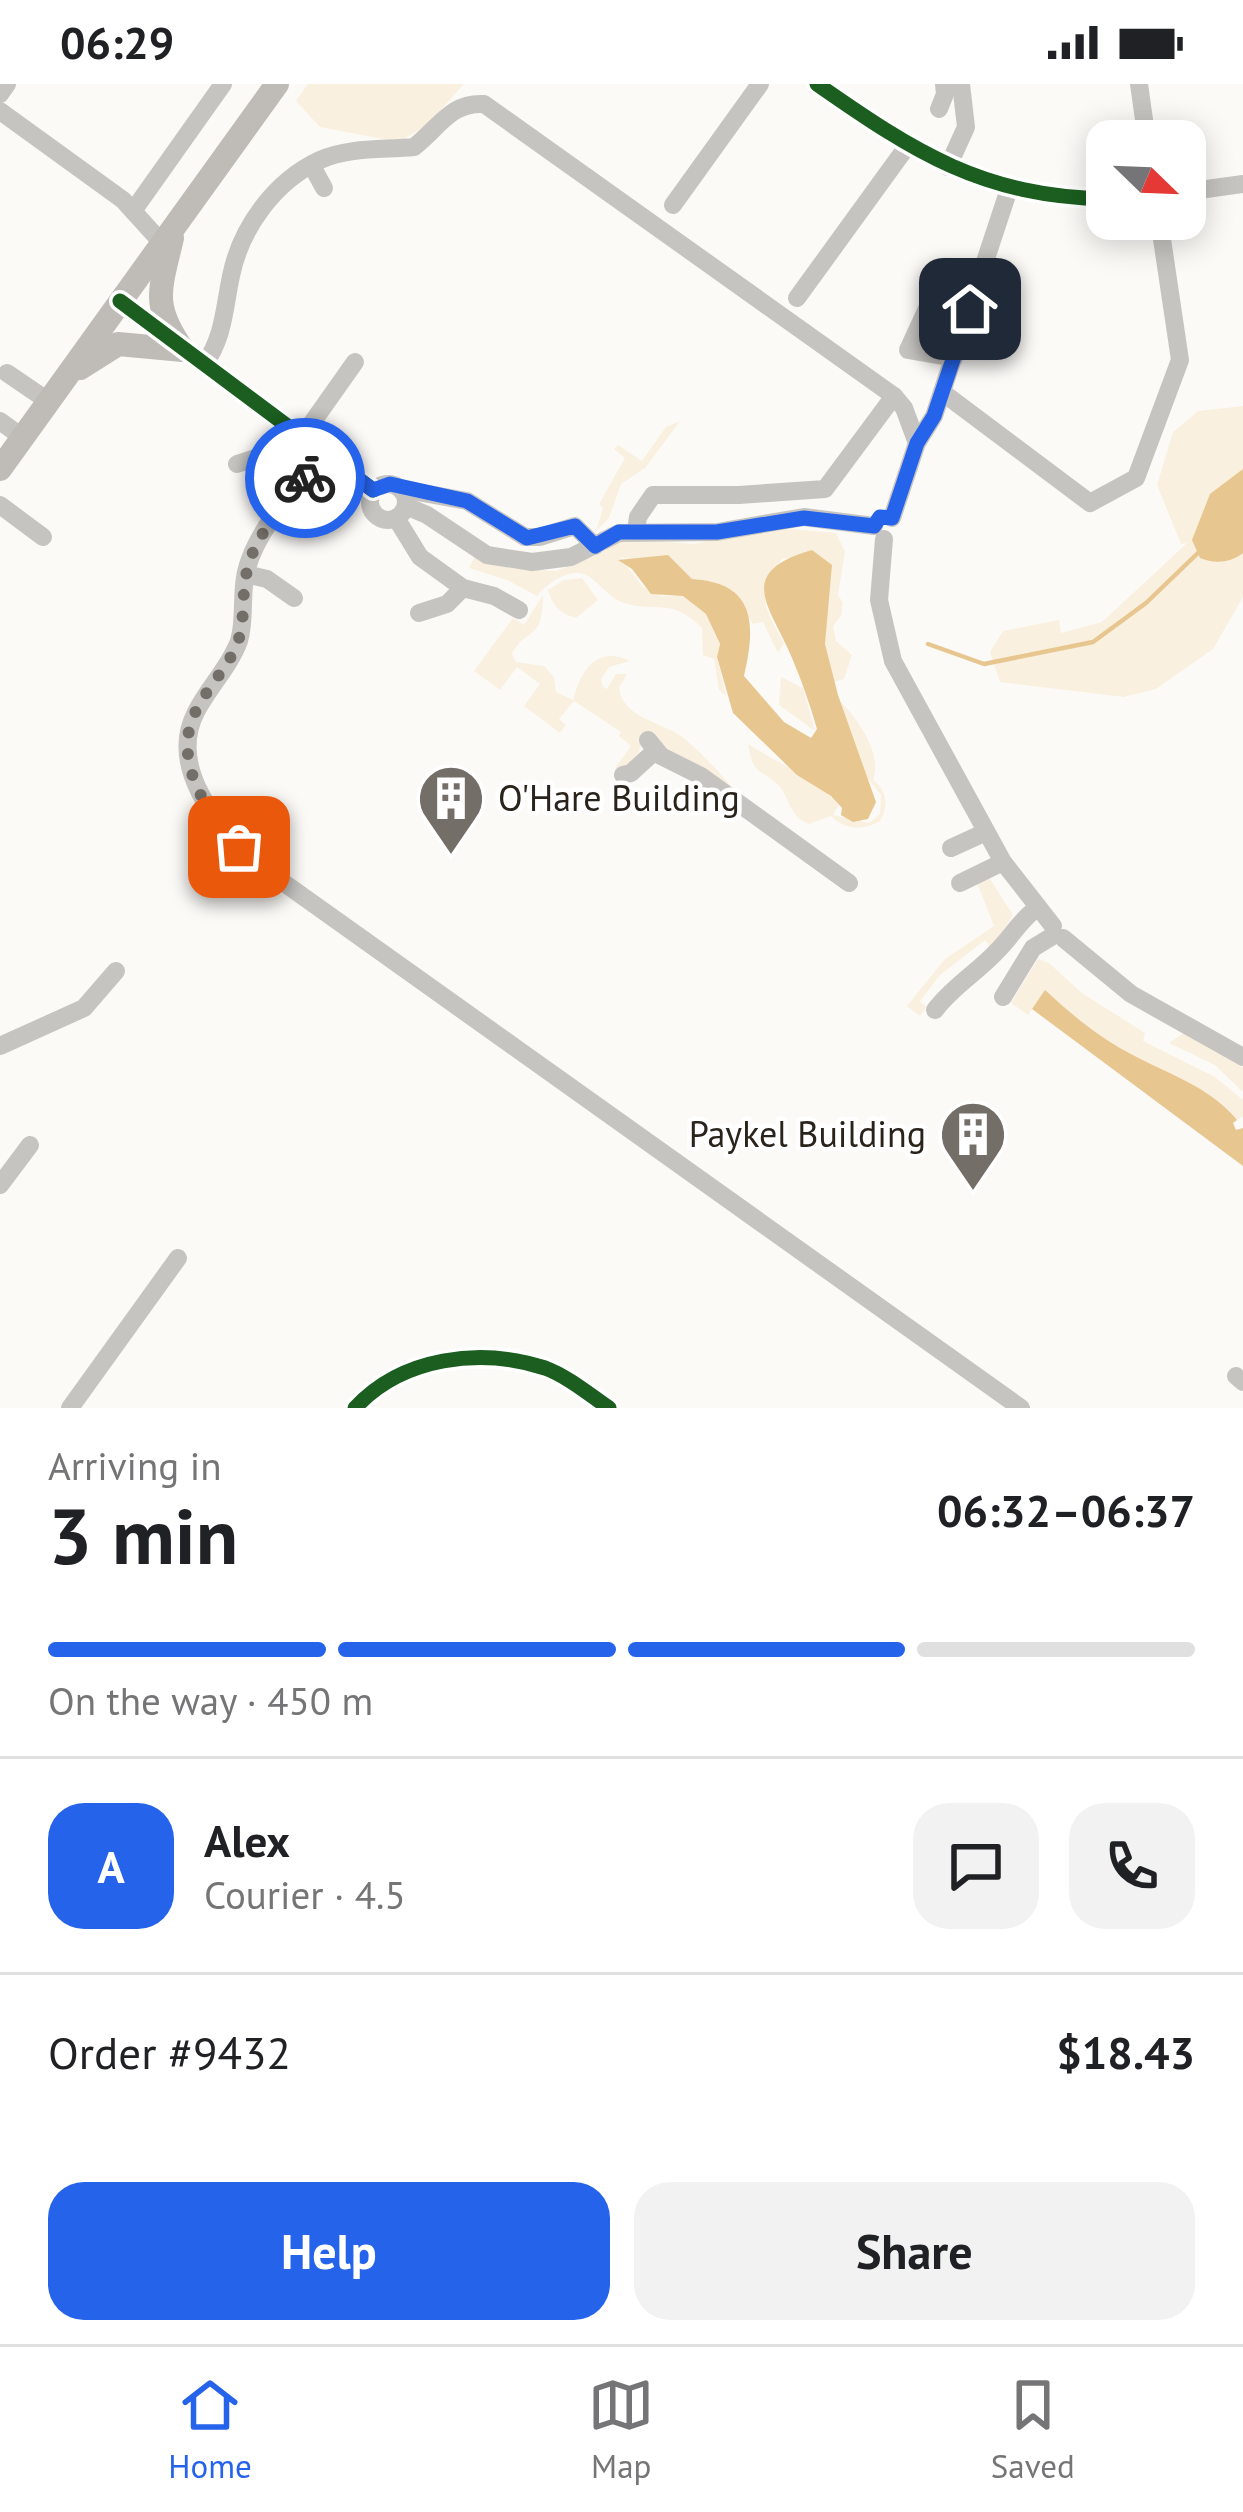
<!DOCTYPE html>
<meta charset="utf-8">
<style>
body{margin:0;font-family:"PT Sans",sans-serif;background:#f2f2f2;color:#202124;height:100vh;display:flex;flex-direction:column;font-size:45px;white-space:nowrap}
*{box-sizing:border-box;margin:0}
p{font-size:39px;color:#757577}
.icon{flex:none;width:66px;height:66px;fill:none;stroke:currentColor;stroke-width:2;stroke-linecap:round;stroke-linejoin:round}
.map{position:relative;height:1324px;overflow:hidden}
.details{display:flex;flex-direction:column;background:#fff;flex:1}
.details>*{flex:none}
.needle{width:78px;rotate:113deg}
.buttons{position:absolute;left:1086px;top:36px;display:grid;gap:24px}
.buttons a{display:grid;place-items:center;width:120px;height:120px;border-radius:24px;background:#fff;box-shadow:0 6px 30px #0003;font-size:60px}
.pin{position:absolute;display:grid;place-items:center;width:102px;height:102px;color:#fff;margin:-51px;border-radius:24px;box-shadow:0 6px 18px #0006}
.courier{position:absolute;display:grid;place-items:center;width:120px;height:120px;margin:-60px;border:9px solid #2563eb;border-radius:50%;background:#fff;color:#222;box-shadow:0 3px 15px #0007}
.summary em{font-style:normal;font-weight:600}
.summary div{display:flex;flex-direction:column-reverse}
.summary{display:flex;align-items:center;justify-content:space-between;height:204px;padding:0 48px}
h1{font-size:78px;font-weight:600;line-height:90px}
.bar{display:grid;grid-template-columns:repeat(4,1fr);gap:18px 12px;align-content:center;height:144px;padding:0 48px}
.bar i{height:15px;border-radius:9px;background:#e0e0e0}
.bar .on{background:#2563eb}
.bar p{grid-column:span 4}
.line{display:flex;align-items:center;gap:30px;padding:0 48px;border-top:3px solid #e0e0e0}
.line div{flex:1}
.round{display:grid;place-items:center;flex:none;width:126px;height:126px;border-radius:36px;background:#f2f2f2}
.cta{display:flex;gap:24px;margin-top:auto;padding:24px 48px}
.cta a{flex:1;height:138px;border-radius:36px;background:#2563eb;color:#fff;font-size:48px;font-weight:600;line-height:138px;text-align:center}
.cta a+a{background:#f2f2f2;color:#202124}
.status{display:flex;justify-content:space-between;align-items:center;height:84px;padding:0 60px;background:#fff;direction:ltr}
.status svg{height:33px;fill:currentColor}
.dock{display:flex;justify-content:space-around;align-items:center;height:168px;border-top:3px solid #e0e0e0;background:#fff;font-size:33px;color:#757577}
.dock a{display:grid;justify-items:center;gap:6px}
.dock .on{color:#2563eb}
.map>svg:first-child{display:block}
.green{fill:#faf0df}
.water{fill:#e7c690}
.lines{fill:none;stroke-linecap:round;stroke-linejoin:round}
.stream{stroke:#e7c690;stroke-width:4.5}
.minor{stroke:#c6c4c1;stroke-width:18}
.major{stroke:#bfbcb8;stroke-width:24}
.cycleway-casing{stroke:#fff;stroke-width:22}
.cycleway{stroke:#1b5e20;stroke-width:15}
.done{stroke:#736e68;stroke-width:12;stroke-dasharray:0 21.6}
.route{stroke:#2563eb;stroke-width:15}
.labels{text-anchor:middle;stroke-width:9;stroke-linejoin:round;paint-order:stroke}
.poi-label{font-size:36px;fill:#29231b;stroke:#fff;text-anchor:start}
</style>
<div class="status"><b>06:29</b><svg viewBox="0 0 49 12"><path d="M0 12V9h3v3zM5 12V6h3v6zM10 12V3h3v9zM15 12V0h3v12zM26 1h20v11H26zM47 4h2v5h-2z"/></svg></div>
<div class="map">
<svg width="1243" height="1324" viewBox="0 0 1243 1324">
<rect width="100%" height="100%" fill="#fcfaf7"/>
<g class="green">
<path d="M308,0h156l-38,42 -28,16 -78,-15 -24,-26z"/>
<path d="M1243,322v191l-30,52 -57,40 -32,8 -124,-15 -10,-30 13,-21 56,-11 2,13 41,-11 85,-79 -6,1 -24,-59 16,-53 25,-21z"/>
<path d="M680,337l-35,47 -24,16 -12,34 -13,13 7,-23 -4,-4 26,-46 -11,-9 4,-4 24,16 24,-34z"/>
<path d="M777,444l59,5 9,19 -7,43 5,8 -2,13 -8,10 3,15 16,14 -8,24 -10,3 -9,-39 7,-78 -49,-7c-29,36 -19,48 1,85l-6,10 -15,-31 -10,2c-17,-29 -27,-43 -61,-45l-24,-23 -29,5 -19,-4 23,30 18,9h22l23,18 14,31 -3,12 9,39 -7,-6 -5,-31 -11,-4 -1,-27c-30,-31 -46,-15 -78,-25 -18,-5 -29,-30 -47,-30 -15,0 -31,12 -40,23l-30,-16 -38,-12 6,-12 42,13 39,2 41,-16 28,-17 68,6z"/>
<path d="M582,494l16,22 -22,18c-17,-5 -23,-12 -28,-28l16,-10z"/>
<path d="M543,511c-1,49 -14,29 -31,59l4,8 28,4 10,11 2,15 17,8c8,-29 23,-55 57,-39l-21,6 -8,12 2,8 4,2 9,-15h11l-8,14c5,32 44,33 66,51 16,14 35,33 48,50l-91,-50 -5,22 -15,11 -7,-4 16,-22 -12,-10 2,-4 -47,-31 -15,18 7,6 -6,8 -36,-27 16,-22 -23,-17 -17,23 -26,-19 39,-53 11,7z"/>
<path d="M781,593l22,11 12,43 -36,-26z"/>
<path d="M839,616c18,18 44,53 34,80 14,10 16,27 7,41 -17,10 -35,9 -49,-5l-22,8c-22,-9 -18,-26 -32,-40 -17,-16 -24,-8 -29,-40 30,19 67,34 91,61l-6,10 36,8 11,-9 1,-19 -17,-21z"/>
<path d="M988,792l25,39 -21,34 -7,-9 -45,35 -20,26 6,6 -6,9 -13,-10 38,-47 49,-33 -17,-43z"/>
<path d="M1038,875l11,4 33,30 63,40 -2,8 72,36 28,23v16l-6,4c-28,-36 -76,-47 -115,-70 -28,-17 -52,-37 -77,-59l-17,24 -17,-12z"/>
<path d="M1184,949l59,34v25l-28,-27 -46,-22z"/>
</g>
<g class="water">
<path d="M1243,385v84c-12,10 -29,11 -43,5l-8,-18 18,-46z"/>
<path d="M812,466l20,15 -7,79 13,51 38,107 -8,17 -15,3 -12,-7 1,-7 -11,-12 -34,-21 -64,-62 -16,-56 3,-13 -14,-30 -23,-18 -32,-2 -19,-25 -14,-9 50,-5 24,24c64,4 64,45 52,97l40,46 27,16 6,-9c-7,-24 -15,-48 -25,-71 -20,-50 -60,-85 20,-108z"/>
<path d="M1045,906c26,24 51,45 82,62 38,21 83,34 110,68l-4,3 3,7 7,-2v38l-211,-157z"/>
</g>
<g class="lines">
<path class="stream" d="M928,560l56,20 109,-22 53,-39 52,-50"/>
<g class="minor">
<path d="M817,0c99,69 165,112 290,115"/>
<path d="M1139,0l8,57"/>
<path d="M0,10l7,-10"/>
<path d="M939,25l6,-15 -1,-10"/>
<path d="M0,27l123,89 39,43"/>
<path d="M312,82l12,22"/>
<path d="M948,83l18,-40 -5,-43"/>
<path d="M1185,108l58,-8"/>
<path d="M673,121l87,-121"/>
<path d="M133,127l90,-127"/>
<path d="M797,214l111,-153"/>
<path d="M120,217l56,44"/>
<path d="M954,274l-46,-8 28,-61 39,5"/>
<path d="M198,277l175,129"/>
<path d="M204,281c20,-28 20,-56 27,-89 10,-49 44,-95 89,-116 29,-13 63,-10 94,-13 25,-19 36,-45 70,-43l410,292 10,12 13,35"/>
<path d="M7,289l41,28"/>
<path d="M942,308l148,111 46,-25 44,-118 -21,-141"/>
<path d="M0,337l22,16"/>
<path d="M302,353l53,-75"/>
<path d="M324,369c-26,34 -65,72 -77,115 -7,23 -1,50 -8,73 -9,25 -31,47 -43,71 -28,54 19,109 53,146l772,550"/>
<path d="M237,380l25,-8 28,-28"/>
<circle cx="388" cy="418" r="18"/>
<path d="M401,405l66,12 58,36h15l35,-11 20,20"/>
<path d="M0,421l43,32"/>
<path d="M406,422l21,9 60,40 45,7 39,-5 48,-24 98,-1 87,-15 70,9"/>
<path d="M396,434l24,39 43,31 -16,16 -28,9"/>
<path d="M892,434l25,-75 17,-27 75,-227"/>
<path d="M636,447l2,-14 15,-22h86l86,-6 69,-93"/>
<path d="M884,455l-5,61 14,61 110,201 50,64"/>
<path d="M246,490l21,5 27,19"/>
<path d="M463,504l31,8 25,14"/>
<path d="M648,656l13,16 40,20 148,107"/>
<path d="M623,691l8,-2 25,-23"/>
<path d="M951,764l35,-16"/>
<path d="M960,799l43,-21"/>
<path d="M1063,854l68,56 112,63"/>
<path d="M1003,913l30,-49 18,-11"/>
<path d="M935,926c18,-24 43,-38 63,-60 15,-15 22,-30 39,-42"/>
<path d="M0,962l84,-38 32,-37"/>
<path d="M0,1101l30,-40"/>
<path d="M1236,1292l7,6"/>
<path d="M70,1324l108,-150"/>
<path d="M355,1324c47,-51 125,-61 190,-40 22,8 45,27 64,40"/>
</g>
<g class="major">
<path d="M172,154c-12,52 -21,67 11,112"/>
<path d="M80,284l38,-24 65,6"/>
<path d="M0,385l277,-385"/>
</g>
<defs>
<g id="cycleway">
<path d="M817,0c99,69 165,112 290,115"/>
<path d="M120,217l253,189"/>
<path d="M355,1324c47,-51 125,-61 190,-40 22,8 45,27 64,40"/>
</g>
</defs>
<use href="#cycleway" class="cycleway-casing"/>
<use href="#cycleway" class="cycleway"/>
</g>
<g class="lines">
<path class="done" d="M239,763c-32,-33 -66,-85 -45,-132 11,-25 33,-46 43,-71 9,-22 4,-50 10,-73 7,-35 37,-66 58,-93"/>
<path class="route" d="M305,394l19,-24 49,36 17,-6 77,17 60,37 48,-12 20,20 24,-14h98l87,-14 70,8 6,-9 12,1 25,-75 17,-27 36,-107"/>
</g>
<defs>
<symbol id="building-pin" viewBox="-11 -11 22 30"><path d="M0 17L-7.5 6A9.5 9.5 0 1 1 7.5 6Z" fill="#736e68" stroke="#fff"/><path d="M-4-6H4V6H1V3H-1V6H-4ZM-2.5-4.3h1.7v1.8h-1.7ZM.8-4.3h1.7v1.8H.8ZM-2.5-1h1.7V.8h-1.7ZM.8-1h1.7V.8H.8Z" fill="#fff"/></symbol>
</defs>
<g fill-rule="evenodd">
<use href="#building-pin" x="413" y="676" width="76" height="104"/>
<use href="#building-pin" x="935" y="1012" width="76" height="104"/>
</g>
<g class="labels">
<g class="poi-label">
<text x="498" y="727">O'Hare Building</text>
<text x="926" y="1063" text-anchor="end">Paykel Building</text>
</g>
</g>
</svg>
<div class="buttons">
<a><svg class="needle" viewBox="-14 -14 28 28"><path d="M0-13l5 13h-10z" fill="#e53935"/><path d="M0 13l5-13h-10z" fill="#757577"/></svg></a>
</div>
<div class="pin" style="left:239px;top:763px;background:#ea580c"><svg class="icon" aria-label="bag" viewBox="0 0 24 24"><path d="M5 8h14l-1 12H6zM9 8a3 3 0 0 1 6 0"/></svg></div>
<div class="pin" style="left:970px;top:225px;background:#1f2937"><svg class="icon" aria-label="home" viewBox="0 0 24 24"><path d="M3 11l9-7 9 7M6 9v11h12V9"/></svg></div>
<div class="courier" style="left:305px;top:394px"><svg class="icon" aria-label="bike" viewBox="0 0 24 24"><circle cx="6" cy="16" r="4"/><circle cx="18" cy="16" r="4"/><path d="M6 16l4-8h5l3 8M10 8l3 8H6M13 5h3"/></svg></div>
</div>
<section class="details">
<div class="summary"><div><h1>3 min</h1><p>Arriving in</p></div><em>06:32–06:37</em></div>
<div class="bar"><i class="on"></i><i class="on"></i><i class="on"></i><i></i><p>On the way · 450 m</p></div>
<div class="line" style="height:216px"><b class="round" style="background:#2563eb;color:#fff">A</b><div><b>Alex</b><p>Courier · 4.5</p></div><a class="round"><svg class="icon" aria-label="chat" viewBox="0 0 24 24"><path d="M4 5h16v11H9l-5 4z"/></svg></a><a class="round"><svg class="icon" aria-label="phone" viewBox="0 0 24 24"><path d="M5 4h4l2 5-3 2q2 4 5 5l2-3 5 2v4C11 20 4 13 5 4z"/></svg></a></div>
<div class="line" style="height:156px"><div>Order #9432</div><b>$18.43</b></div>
<div class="cta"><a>Help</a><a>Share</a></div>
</section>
<nav class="dock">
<a class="on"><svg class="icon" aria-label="home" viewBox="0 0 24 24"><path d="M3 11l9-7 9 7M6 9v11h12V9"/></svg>Home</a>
<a><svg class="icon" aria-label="map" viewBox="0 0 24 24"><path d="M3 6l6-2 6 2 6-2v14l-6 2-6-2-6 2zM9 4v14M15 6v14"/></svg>Map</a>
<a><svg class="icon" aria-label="saved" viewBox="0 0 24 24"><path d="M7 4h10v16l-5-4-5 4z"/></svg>Saved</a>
</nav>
